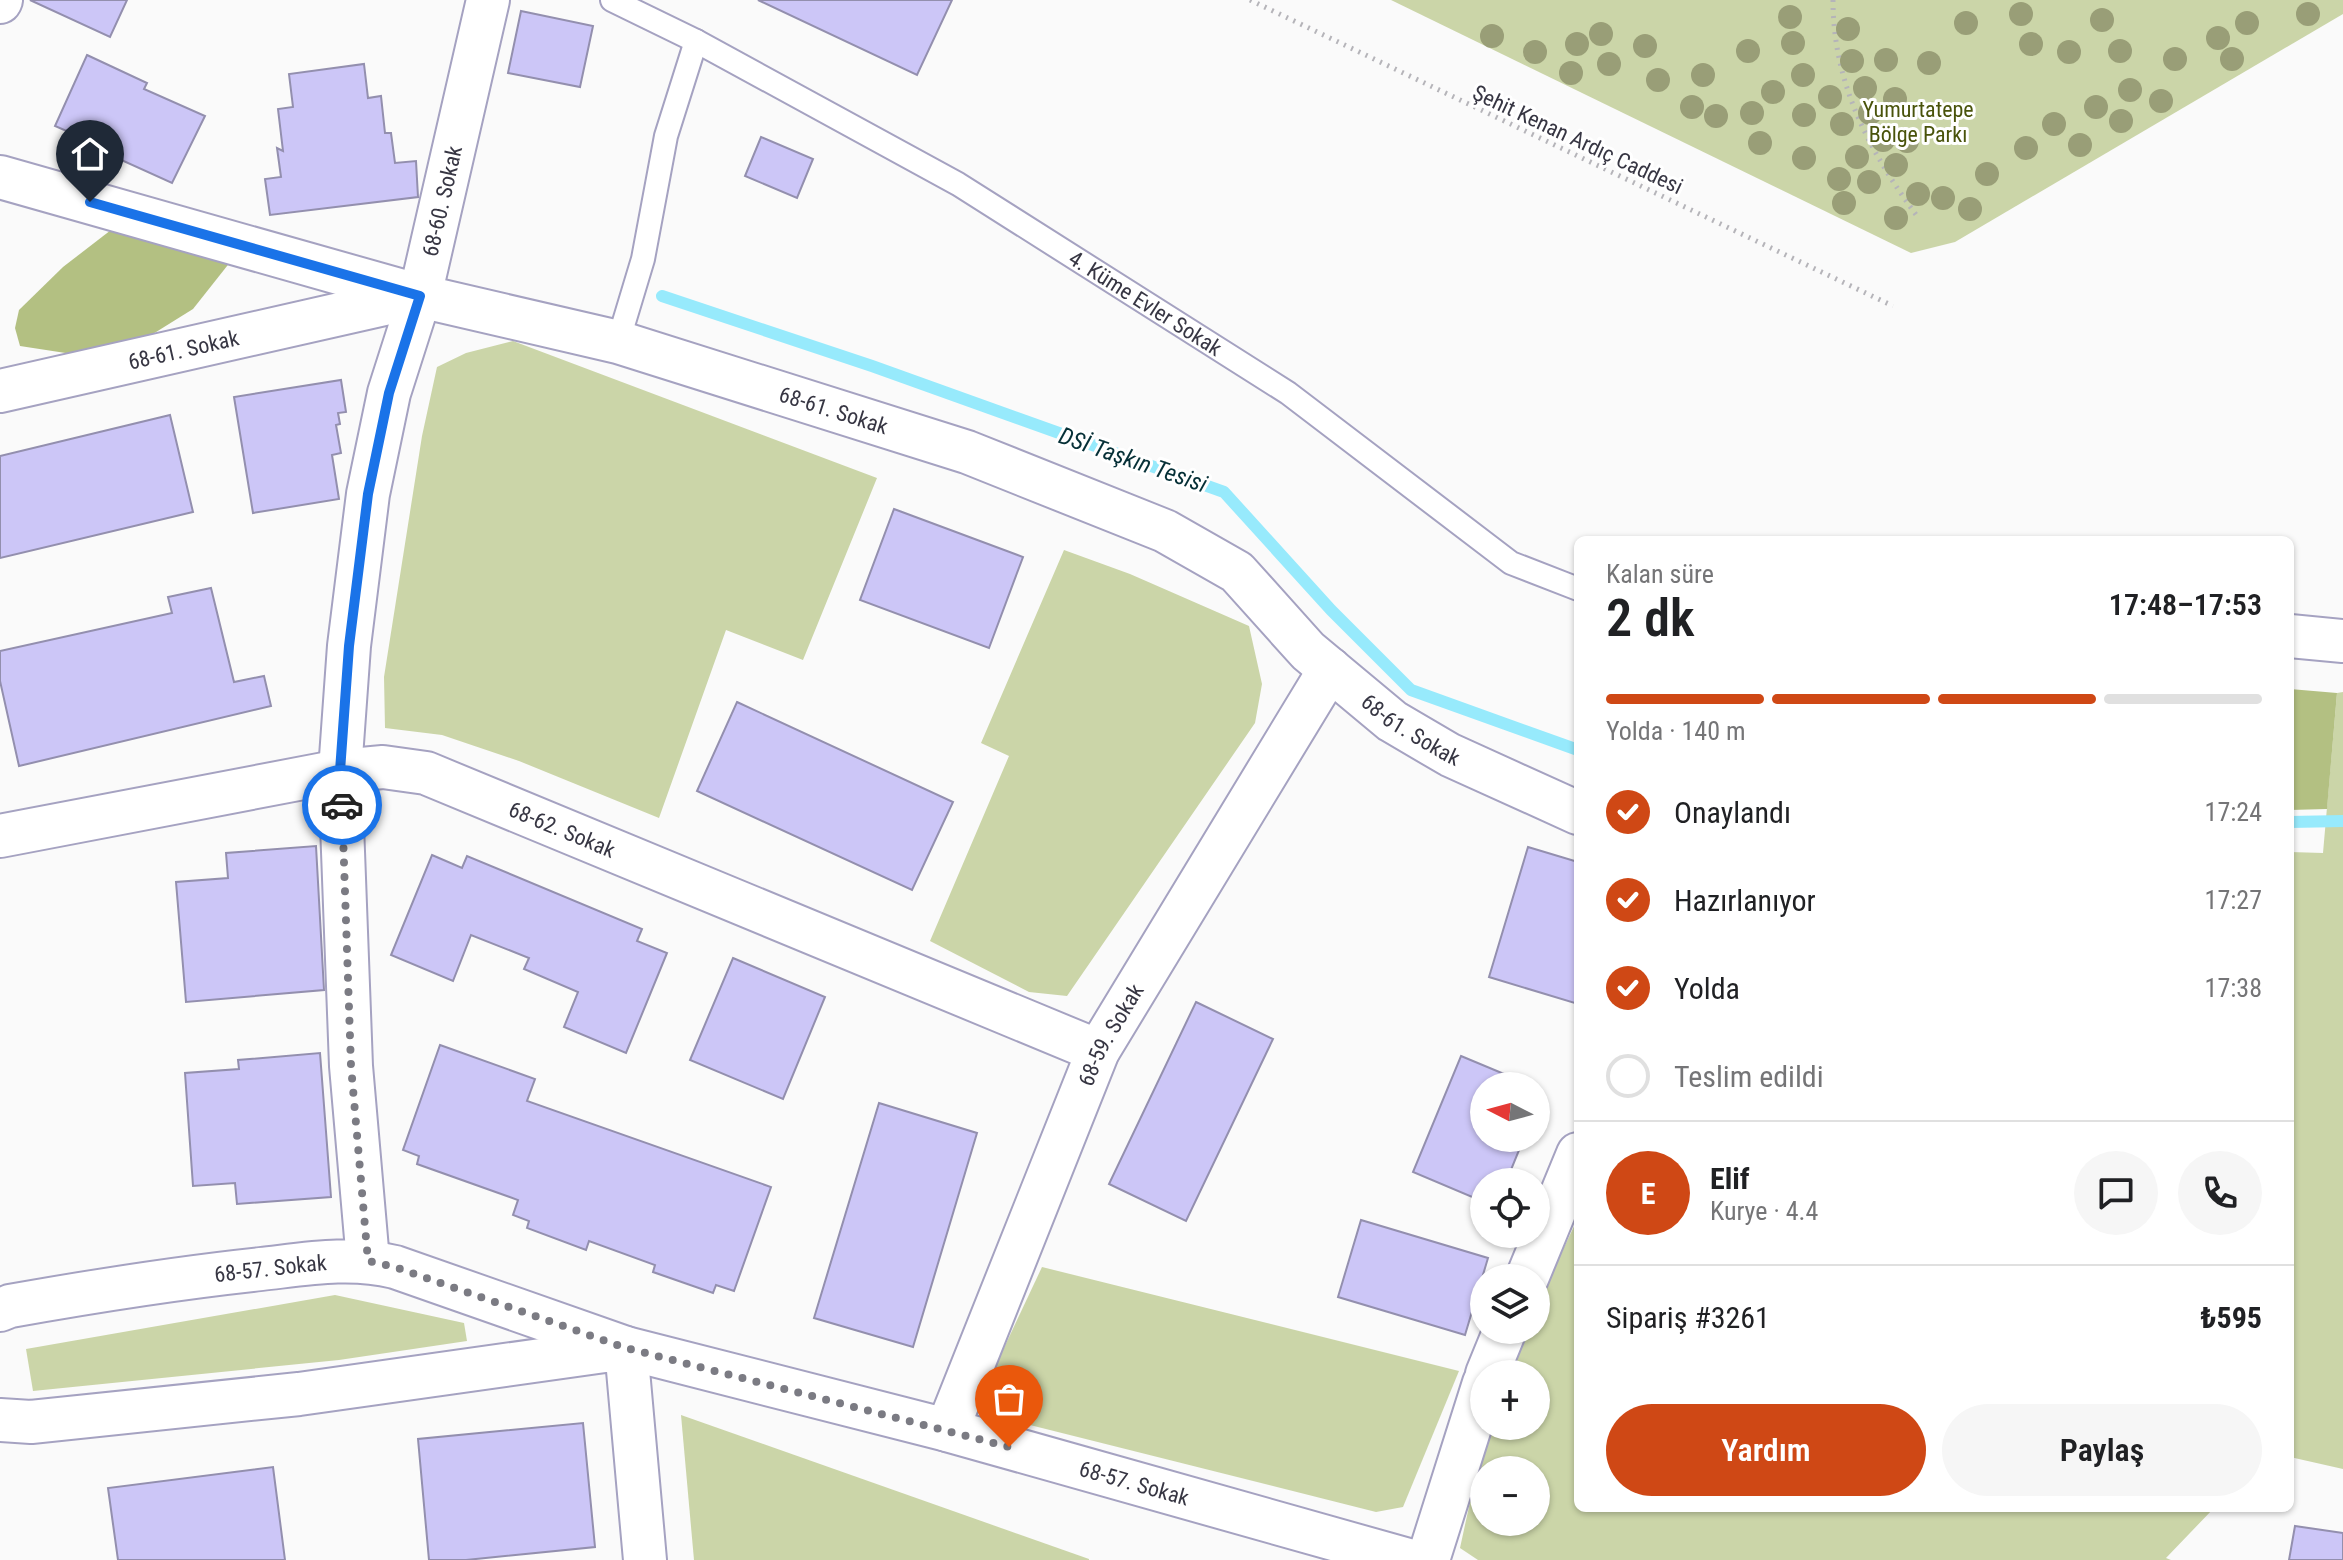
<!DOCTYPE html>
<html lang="tr">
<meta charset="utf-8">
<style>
body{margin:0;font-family:"Roboto Condensed",sans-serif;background:#f6f6f6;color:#202124;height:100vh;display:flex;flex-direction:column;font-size:30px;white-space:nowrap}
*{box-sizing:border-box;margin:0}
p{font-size:26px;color:#757577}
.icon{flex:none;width:44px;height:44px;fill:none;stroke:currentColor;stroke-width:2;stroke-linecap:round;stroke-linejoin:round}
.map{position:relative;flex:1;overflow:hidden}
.drawer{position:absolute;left:1574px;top:536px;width:720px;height:976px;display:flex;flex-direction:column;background:#fff;border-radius:12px;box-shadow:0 2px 6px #0004}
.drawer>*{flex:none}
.needle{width:52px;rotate:276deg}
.fabs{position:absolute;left:1470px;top:1072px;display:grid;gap:16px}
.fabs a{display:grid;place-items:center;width:80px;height:80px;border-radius:50%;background:#fff;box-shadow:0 2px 6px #0004;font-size:40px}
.pin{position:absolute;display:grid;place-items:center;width:68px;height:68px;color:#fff;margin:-82px -34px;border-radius:50% 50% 50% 0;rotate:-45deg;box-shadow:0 0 8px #0007}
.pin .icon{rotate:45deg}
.courier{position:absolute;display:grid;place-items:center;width:80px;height:80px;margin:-40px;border:6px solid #1a73e8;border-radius:50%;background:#fff;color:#222;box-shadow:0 2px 10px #0007}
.head em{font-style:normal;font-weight:600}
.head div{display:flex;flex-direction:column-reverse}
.head{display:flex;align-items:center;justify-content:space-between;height:136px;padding:0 32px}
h1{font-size:52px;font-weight:600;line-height:60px}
.bar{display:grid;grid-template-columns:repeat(4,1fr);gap:12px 8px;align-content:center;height:96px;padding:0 32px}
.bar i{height:10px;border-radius:6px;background:#e0e0e0}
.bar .active{background:#cf4815}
.bar p{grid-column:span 4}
.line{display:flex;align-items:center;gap:20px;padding:0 32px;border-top:2px solid #e0e0e0}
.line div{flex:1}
.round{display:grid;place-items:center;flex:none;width:84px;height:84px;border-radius:42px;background:#f6f6f6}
ol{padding:0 32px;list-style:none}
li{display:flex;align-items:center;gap:24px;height:88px}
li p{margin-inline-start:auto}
li .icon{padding:8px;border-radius:50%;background:#cf4815;color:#fff;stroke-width:4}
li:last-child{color:#757577}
li i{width:44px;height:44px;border:4px solid #e0e0e0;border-radius:50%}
.cta{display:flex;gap:16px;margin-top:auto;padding:16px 32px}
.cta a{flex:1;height:92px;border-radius:48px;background:#cf4815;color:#fff;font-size:32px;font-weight:600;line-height:92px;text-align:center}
.cta a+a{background:#f6f6f6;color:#202124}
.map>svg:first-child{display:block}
.green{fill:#cbd5a8;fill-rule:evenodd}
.forest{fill:#b3c082}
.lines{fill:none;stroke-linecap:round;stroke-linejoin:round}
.stream{stroke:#97eafc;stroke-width:12}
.building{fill:#ccc6f7;stroke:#938fae;stroke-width:2}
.service-casing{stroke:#a5a2c1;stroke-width:26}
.minor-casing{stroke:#a5a2c1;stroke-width:46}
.path{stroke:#b5b4b9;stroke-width:5;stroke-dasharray:2 6;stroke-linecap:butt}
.service{stroke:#fff;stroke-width:22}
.minor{stroke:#fff;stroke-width:42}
.tree{fill:#999e77}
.done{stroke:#7b7b83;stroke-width:8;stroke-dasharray:0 14.4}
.route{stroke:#1a73e8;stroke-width:10}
.labels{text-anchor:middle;stroke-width:6;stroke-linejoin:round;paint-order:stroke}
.park-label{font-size:22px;fill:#49530b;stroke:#fff}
.street-label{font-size:22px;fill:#373643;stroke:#fff}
.water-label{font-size:24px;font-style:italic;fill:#063037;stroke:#fff}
</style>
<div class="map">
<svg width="2343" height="1560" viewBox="0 0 2343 1560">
<rect width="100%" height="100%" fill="#fafafa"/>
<g class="green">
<path d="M1391,0h952v14l-388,228 -44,11z"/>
<path d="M513,341l364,137 -74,182 -77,-30 -67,188 -140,-57 -77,-26 -57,-7 -1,-51 38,-241 15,-69 29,-14z"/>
<path d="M1064,550l66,24 119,52 13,58 -7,39 -188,273 -38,-4 -99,-51 79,-185 -28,-13z"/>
<path d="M2343,692v777l-53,-12v-605l33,1 14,-160z"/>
<path d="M1578,1218v290h636l-48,50 5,2h-693l-18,-12 22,-101 8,-21h46v-52h-27l16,-44h11v-24zM1484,1470h52v52h-52z"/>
<path d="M1042,1267l417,104 -56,136 -27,5 -374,-94 -7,-26 -1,-23z"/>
<path d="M335,1295l129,28 3,18 -128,19 -306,31 -7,-42z"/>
<path d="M681,1415l408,144v1h-395z"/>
</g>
<g class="forest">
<path d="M111,230l120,31 -38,48 -53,33 -68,12 -52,-8 -5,-18 4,-18 44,-43z"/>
<path d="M2290,689l47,4 -10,116 -37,1z"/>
</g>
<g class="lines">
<g class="stream">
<path d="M662,296l210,70 352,126 107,118 80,80 167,60"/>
<path d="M2290,822l53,-1"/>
</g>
</g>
<g class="building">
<path d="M30,0h97l-17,37z"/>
<path d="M758,0h194l-35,75z"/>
<path d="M521,11l72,15 -13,61 -72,-14z"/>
<path d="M87,55l60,28 -3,6 61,27 -33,67 -75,-34 2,-4 -44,-19z"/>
<path d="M364,64l4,34 13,-2 4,37h6l4,30 21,-2 2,36 -148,18 -5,-36 16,-2 -4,-29 6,3 -5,-42 15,-2 -4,-33z"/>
<path d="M761,137l52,22 -16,39 -52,-22z"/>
<path d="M341,380l5,32 -8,1 2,11 -4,1 5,28 -9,2 7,44 -86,14 -19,-116z"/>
<path d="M170,415l23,97 -193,46v-102z"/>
<path d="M894,509l129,48 -34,91 -129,-48z"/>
<path d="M211,588l23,94 30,-6 7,30 -252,60 -19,-85v-30l172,-38 -4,-16z"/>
<path d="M737,702l216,100 -41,88 -215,-99z"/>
<path d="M316,846l8,144 -138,12 -10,-120 52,-4 -2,-25z"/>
<path d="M1528,847l50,15v142l-89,-27z"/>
<path d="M432,855l30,13 5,-12 175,73 -5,12 30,12 -41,100 -62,-26 14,-35 -54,-23 5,-11 -58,-23 -18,46 -62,-26z"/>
<path d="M733,958l92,39 -42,102 -93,-39z"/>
<path d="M1196,1002l77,37 -87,182 -77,-37z"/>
<path d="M440,1045l95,34 -8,22 244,86 -37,104 -18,-6 -3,8 -60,-21 2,-7 -66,-24 -3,9 -59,-22 2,-7 -16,-6 5,-15 -101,-36 2,-8 -16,-6z"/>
<path d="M320,1053l11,144 -94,7 -2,-21 -42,3 -8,-113 54,-4 -1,-9z"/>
<path d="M1461,1056l72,30h-49v52h40l-18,44h-22v20l-71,-30z"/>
<path d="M879,1103l98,30 -64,214 -99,-29z"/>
<path d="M1361,1220l127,38 -23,77 -127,-38z"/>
<path d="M583,1423l12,124 -129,13h-37l-11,-121z"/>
<path d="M273,1467l12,93h-167l-10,-72z"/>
<path d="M2295,1526l48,7v27h-54z"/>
</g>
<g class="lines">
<defs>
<g id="service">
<path id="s1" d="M612,0l84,41 262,143 330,209 223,170 67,26"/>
<path d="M618,342l25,-83 23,-123 30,-95"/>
</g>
<g id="minor">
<path d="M0,2l1,-2"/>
<path id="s2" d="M0,177l420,119 198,46 349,110 198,79 72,41 71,79 84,70 58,34 128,58"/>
<path id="s3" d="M0,391l415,-94"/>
<path d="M2290,636l53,5"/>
<path id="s4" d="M0,836l340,-65 43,-4 43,6 672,278"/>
<path id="s5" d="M368,1261l-17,-195 -11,-295 9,-125 19,-152 21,-101 31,-97 68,-296"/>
<path d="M1527,1278l51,-124"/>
<path id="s6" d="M0,1310l10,-4c84,-15 166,-28 251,-37 45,-5 89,-13 134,-2l231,81 321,82 461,130"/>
<path d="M1487,1374l18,-44"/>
<path d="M0,1420l31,2 268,-28 327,-46 19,212"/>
<path id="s7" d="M947,1430l151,-379 232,-382"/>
<path d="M1428,1560l56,-177"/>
</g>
</defs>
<use href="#service" class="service-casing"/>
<use href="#minor" class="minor-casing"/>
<g class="path">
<path d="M1250,0l643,306"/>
<path d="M1833,0c0,83 36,151 84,216"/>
</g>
<use href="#service" class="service"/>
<use href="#minor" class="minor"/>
</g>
<g class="tree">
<circle cx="2021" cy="14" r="12"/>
<circle cx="2308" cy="14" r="12"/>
<circle cx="1790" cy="17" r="12"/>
<circle cx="2102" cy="20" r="12"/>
<circle cx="1966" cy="23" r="12"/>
<circle cx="2247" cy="23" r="12"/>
<circle cx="1848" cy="29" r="12"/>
<circle cx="1601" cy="34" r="12"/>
<circle cx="1492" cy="36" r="12"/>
<circle cx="2218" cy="38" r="12"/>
<circle cx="1793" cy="43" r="12"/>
<circle cx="1577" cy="44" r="12"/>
<circle cx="2031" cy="44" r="12"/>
<circle cx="1645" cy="46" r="12"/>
<circle cx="1748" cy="51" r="12"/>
<circle cx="2120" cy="51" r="12"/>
<circle cx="1535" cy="52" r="12"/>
<circle cx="2069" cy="52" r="12"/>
<circle cx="2175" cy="59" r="12"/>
<circle cx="2232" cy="59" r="12"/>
<circle cx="1886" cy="60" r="12"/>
<circle cx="1852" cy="61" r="12"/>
<circle cx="1929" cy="63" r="12"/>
<circle cx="1609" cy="64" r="12"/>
<circle cx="1571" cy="73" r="12"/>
<circle cx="1703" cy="75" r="12"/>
<circle cx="1803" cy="75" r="12"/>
<circle cx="1658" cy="80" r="12"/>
<circle cx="1865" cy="88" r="12"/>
<circle cx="2130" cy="90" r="12"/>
<circle cx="1773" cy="92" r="12"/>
<circle cx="1830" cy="97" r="12"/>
<circle cx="1895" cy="99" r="12"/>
<circle cx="2161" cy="101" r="12"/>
<circle cx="1692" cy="107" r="12"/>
<circle cx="2096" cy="107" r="12"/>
<circle cx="1752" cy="113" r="12"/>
<circle cx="1870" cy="113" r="12"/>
<circle cx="1804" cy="115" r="12"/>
<circle cx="1716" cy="116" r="12"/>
<circle cx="2121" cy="121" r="12"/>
<circle cx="1842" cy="124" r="12"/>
<circle cx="2054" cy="124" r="12"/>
<circle cx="1883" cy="140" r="12"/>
<circle cx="1907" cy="141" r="12"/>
<circle cx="1760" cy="143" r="12"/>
<circle cx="2080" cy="145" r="12"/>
<circle cx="2026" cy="148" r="12"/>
<circle cx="1857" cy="157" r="12"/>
<circle cx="1804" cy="158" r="12"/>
<circle cx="1896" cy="165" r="12"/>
<circle cx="1987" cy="174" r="12"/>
<circle cx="1839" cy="179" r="12"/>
<circle cx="1869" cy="182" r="12"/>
<circle cx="1918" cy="194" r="12"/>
<circle cx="1943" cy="198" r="12"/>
<circle cx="1844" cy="203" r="12"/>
<circle cx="1970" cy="209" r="12"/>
<circle cx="1896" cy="218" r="12"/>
</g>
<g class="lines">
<path class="done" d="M342,805l9,261 17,195 27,6 231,81 383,99"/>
<path class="route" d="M90,202l330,94 -31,97 -21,101 -19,152 -9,125 2,34"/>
</g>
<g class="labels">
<g class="park-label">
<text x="1918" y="117">Yumurtatepe<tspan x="1918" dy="25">Bölge Parkı</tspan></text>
</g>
<g class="street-label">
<text transform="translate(1578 139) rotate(25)" y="8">Şehit Kenan Ardıç Caddesi</text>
<text dy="8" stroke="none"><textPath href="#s5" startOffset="1072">68-60. Sokak</textPath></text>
<text dy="8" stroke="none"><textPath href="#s1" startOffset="614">4. Küme Evler Sokak</textPath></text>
<text dy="8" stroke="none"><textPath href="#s3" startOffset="188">68-61. Sokak</textPath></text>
<text dy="8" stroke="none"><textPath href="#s2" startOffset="866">68-61. Sokak</textPath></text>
<text dy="8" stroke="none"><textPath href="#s2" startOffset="1538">68-61. Sokak</textPath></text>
<text dy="8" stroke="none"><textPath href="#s4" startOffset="580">68-62. Sokak</textPath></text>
<text dy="8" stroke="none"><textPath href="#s7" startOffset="428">68-59. Sokak</textPath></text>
<text dy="8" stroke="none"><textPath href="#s6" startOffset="274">68-57. Sokak</textPath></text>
<text dy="8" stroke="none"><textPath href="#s6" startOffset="1170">68-57. Sokak</textPath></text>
</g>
<g class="water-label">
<text transform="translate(1133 460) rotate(19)" y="8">DSİ Taşkın Tesisi</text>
</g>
</g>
</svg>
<div class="fabs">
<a><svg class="needle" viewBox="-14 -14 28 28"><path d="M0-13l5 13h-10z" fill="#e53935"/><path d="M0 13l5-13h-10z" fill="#757577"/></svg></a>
<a><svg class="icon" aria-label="locate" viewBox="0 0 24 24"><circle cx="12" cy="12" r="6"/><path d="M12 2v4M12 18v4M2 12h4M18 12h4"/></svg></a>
<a><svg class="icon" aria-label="layers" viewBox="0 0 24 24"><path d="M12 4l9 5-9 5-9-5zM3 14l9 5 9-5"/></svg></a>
<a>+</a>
<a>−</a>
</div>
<div class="pin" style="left:1009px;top:1447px;background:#ea580c"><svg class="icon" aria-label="bag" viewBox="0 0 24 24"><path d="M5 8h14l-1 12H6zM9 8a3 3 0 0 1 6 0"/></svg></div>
<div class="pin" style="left:90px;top:202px;background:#1f2937"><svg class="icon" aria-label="home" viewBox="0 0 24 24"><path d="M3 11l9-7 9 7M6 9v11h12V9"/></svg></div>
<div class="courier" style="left:342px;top:805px"><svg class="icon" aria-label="car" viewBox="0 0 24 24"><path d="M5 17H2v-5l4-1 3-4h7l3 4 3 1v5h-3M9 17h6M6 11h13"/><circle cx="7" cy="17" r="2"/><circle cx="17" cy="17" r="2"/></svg></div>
<section class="drawer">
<div class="head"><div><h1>2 dk</h1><p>Kalan süre</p></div><em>17:48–17:53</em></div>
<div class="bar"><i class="active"></i><i class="active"></i><i class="active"></i><i></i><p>Yolda · 140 m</p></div>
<ol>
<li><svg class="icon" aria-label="check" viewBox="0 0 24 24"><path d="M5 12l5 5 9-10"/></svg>Onaylandı<p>17:24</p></li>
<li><svg class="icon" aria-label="check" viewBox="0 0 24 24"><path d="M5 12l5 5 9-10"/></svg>Hazırlanıyor<p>17:27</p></li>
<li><svg class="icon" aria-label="check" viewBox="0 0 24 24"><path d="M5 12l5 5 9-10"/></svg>Yolda<p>17:38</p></li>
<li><i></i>Teslim edildi</li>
</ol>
<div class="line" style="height:144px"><b class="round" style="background:#cf4815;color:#fff">E</b><div><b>Elif</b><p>Kurye · 4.4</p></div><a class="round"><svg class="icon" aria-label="chat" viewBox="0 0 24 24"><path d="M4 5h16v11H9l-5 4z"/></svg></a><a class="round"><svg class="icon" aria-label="phone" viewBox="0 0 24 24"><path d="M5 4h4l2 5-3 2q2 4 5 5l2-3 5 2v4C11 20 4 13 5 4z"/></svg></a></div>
<div class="line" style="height:104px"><div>Sipariş #3261</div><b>₺595</b></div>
<div class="cta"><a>Yardım</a><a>Paylaş</a></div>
</section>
</div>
